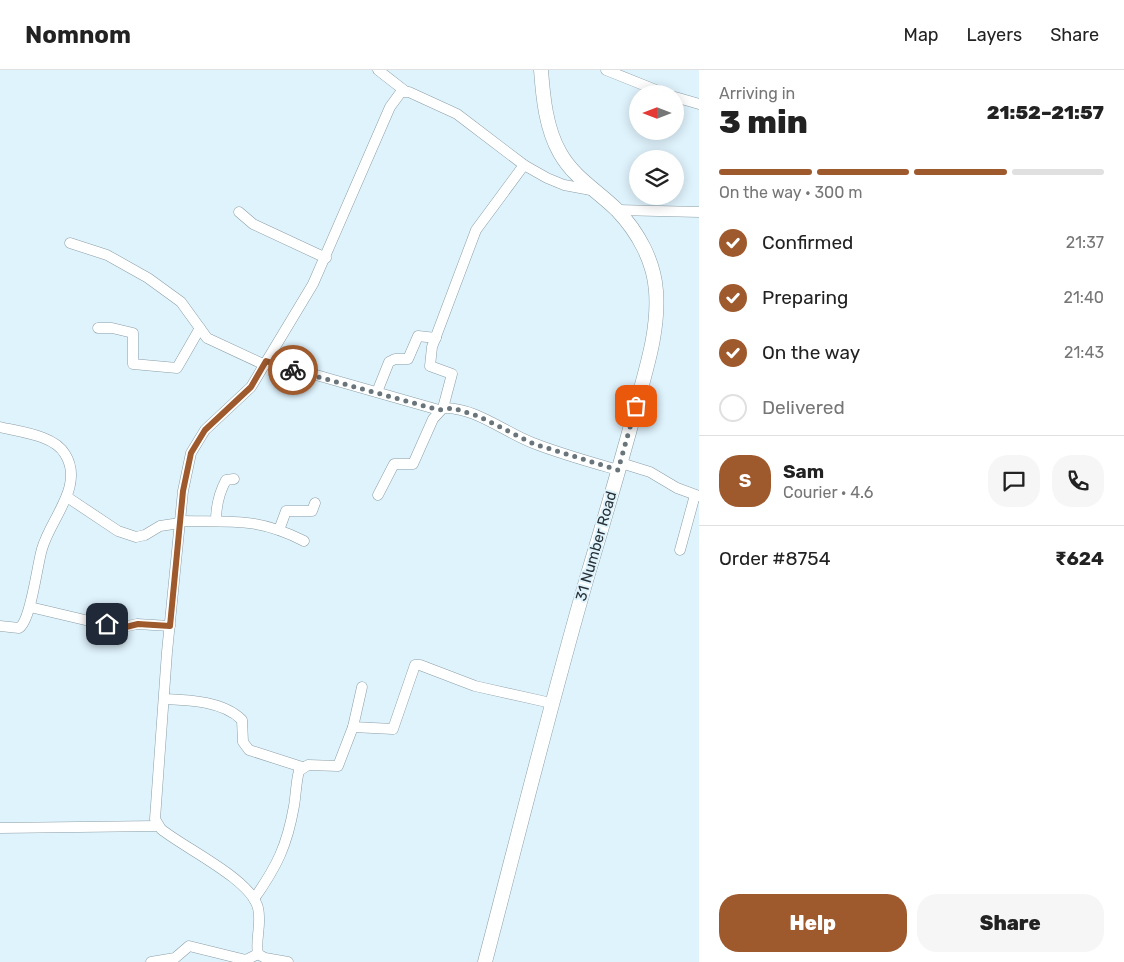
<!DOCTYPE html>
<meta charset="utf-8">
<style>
body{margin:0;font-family:Rubik,sans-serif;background:#f6f6f6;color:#222;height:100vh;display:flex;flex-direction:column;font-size:19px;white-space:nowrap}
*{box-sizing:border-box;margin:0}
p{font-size:16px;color:#767676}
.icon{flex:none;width:28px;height:28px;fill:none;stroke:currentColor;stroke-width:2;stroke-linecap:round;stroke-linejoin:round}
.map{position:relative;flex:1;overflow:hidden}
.details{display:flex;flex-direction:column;background:#fff;width:425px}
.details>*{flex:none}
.needle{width:32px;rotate:270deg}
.tools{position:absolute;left:629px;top:15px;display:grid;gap:10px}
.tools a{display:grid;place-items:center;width:55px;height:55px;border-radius:50%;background:#fff;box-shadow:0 2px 12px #0003;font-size:25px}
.pin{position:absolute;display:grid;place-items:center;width:42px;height:42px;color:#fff;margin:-21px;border-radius:10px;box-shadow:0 2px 8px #0006}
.courier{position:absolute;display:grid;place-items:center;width:50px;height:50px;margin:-25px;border:4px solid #9e592d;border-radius:50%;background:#fff;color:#222;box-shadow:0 1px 6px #0007}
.head em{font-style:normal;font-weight:800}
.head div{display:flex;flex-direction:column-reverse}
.head{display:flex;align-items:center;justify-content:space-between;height:85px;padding:0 20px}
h1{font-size:32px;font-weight:800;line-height:38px}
.bar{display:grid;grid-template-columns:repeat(4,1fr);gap:8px 5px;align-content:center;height:60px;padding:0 20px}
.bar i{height:6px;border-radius:4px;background:#e0e0e0}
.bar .selected{background:#9e592d}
.bar p{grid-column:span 4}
.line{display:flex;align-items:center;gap:12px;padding:0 20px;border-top:1px solid #e0e0e0}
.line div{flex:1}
.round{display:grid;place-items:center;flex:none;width:52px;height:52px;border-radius:20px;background:#f6f6f6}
ol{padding:0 20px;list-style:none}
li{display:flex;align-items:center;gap:15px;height:55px}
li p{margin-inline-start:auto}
li .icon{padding:5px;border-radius:50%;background:#9e592d;color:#fff;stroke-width:4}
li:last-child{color:#767676}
li i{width:28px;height:28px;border:2px solid #e0e0e0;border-radius:50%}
.action{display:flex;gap:10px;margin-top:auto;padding:10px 20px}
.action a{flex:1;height:58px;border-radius:20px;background:#9e592d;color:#fff;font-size:20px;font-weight:800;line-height:58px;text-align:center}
.action a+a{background:#f6f6f6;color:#222}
header{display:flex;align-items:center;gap:30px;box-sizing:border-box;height:70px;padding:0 25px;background:#fff;border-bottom:1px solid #e0e0e0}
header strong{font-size:24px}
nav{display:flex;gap:28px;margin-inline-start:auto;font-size:18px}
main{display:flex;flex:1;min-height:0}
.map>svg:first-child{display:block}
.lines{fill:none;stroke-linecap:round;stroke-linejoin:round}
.minor-casing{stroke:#8b9ea7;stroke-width:11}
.secondary-casing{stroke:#8b9ea7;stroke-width:15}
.minor{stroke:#fff;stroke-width:10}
.secondary{stroke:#fff;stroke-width:14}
.done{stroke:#69757b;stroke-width:5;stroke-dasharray:0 9}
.route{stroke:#9e592d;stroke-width:6}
.labels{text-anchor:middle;stroke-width:4;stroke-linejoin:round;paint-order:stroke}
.street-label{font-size:15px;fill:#293135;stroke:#dff3fd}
</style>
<header>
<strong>Nomnom</strong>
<nav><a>Map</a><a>Layers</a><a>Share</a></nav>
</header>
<main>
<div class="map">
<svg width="699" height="892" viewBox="0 0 699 892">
<rect width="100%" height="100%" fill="#dff3fd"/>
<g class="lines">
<defs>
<g id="minor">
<path d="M378,0l27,21"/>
<path d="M606,0l60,24"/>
<path d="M675,27l24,7"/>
<path d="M617,140l82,2"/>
<path d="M239,142l14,12 73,34"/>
<path d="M70,173l37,12 41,23 33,24 26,36 58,27"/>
<path d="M98,258h14l21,5v31l44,4 23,-40"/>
<path d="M267,291l172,49"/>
<path d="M377,322l12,-30 6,-3h13l10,-23 18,2"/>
<path d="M443,338l9,-34 -22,-8 2,-19 44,-117 48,-65"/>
<path d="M0,357c20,5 54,8 65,27 20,32 -15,65 -23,95 -5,16 -11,72 -23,79l-19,-2"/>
<path d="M621,393l29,9 27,16 22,8"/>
<path d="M378,425l16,-31h19l20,-45 10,-11c32,-1 61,24 90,35 28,11 57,19 85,27"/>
<path d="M67,427l51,34 18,6 9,-2 15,-9 20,-3"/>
<path d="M180,451c51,1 77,-4 124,20"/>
<path d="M216,451c0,-14 3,-28 10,-41l8,-1"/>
<path d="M279,460l7,-19h26l3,-8"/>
<path d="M680,480l15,-55"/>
<path d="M30,537l89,21 18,-4 33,2"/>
<path d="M164,629c25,1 59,2 78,21l1,22 6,8 53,17"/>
<path d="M353,657l9,-40"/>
<path d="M0,758l157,-2"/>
<path d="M254,829c23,-33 33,-53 40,-93 2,-12 2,-24 5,-35l9,-6 30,1 15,-39 40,2 22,-64h5l55,21 76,17"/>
<path d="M151,892l24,-4 14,-12 57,14 12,-6"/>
<path d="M288,892l-23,-4 -7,-4c-3,-15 4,-30 0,-46 -7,-29 -74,-60 -97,-79l-6,-10 12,-167 16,-161 8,-38 14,-23 46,-43 62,-103 77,-177 11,-15h8l48,22 67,51 23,13 17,7 27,5"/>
</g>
<path id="secondary" d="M485,892c34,-130 66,-260 103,-388 17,-57 34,-114 49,-171 10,-37 22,-74 19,-112 -2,-30 -18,-59 -39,-81 -19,-19 -43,-32 -57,-57 -14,-24 -17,-56 -19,-83"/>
</defs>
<use href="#minor" class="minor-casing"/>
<use href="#secondary" class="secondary-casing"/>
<use href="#minor" class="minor"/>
<use href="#secondary" class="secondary"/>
</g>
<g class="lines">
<path class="done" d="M293,300l146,40 14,-2 25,8 56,28 84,26 18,-64"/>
<path class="route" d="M107,554l15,4 16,-4 32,2 13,-135 8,-38 14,-23 46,-43 15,-26 27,9"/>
</g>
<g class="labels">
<g class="street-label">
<text transform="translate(596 476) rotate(-74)" y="5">31 Number Road</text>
</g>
</g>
</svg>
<div class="tools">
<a><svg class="needle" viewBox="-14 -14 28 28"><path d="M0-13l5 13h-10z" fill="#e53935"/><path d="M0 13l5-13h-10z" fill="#767676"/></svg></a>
<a><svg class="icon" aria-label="layers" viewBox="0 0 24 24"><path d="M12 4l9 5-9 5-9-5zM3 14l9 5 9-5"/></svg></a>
</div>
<div class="pin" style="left:636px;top:336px;background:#ea580c"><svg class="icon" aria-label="bag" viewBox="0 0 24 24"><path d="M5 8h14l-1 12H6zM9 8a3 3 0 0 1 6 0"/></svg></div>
<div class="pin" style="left:107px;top:554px;background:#1f2937"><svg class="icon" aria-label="home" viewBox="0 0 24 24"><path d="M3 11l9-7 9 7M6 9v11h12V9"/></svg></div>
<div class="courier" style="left:293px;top:300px"><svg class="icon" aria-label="bike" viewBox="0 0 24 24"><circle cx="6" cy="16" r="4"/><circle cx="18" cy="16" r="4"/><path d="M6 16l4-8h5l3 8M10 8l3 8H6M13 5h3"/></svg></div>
</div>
<section class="details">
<div class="head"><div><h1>3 min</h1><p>Arriving in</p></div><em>21:52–21:57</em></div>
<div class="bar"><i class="selected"></i><i class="selected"></i><i class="selected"></i><i></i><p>On the way · 300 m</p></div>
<ol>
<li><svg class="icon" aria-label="check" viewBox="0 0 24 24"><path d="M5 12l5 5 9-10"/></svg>Confirmed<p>21:37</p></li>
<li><svg class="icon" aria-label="check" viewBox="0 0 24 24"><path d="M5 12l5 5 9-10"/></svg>Preparing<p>21:40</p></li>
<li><svg class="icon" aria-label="check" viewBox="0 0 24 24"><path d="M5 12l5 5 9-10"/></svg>On the way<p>21:43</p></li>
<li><i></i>Delivered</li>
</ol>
<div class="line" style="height:90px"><b class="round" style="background:#9e592d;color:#fff">S</b><div><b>Sam</b><p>Courier · 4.6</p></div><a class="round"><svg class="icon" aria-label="chat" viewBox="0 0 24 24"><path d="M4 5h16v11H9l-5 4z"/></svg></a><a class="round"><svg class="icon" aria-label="phone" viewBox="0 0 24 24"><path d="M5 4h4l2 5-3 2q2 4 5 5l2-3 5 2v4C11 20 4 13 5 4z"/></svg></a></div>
<div class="line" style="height:65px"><div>Order #8754</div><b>₹624</b></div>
<div class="action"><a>Help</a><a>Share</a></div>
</section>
</main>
